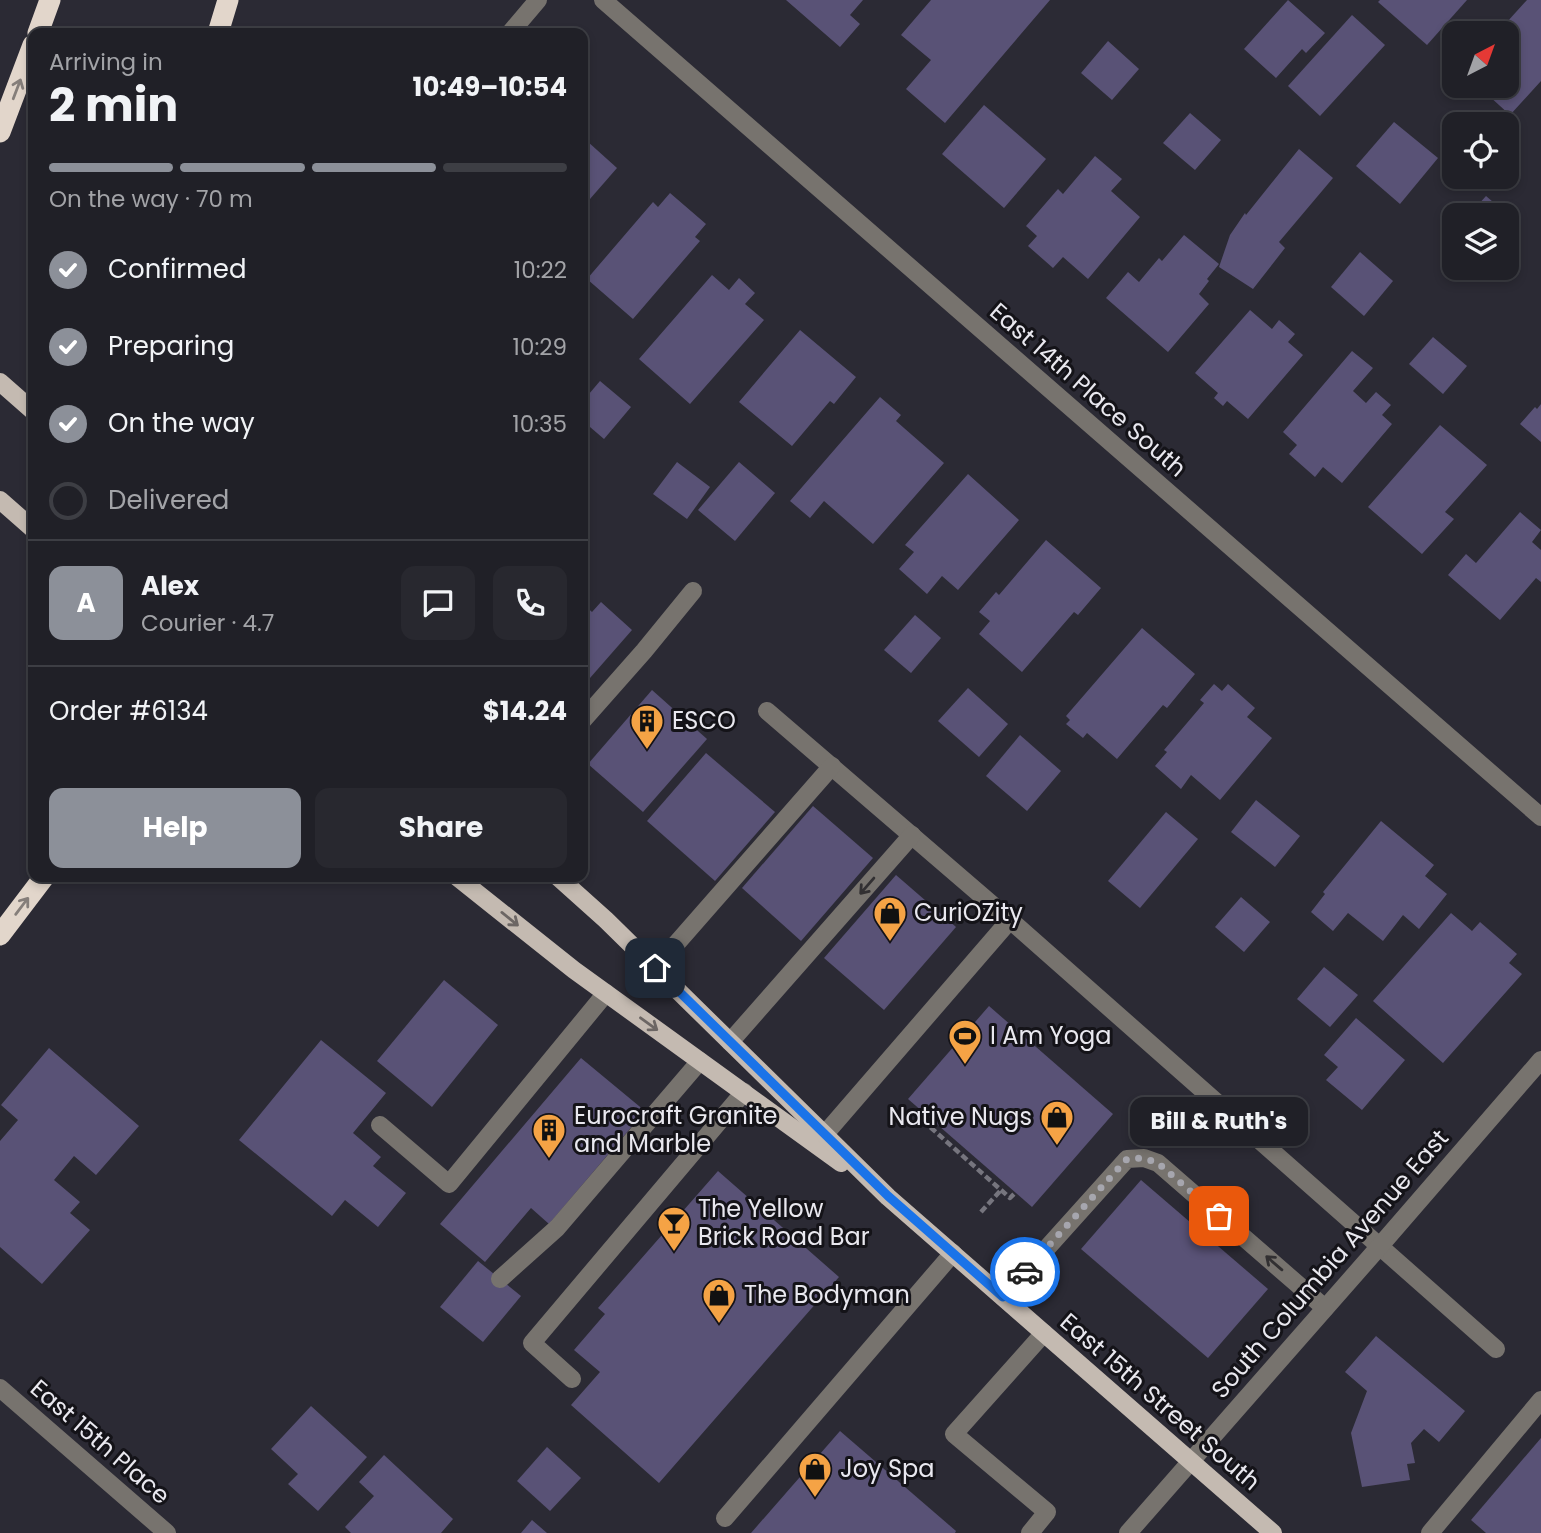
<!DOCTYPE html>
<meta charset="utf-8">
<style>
body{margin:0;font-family:Poppins,sans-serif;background:#28282f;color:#f1f3f6;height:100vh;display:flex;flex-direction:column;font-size:26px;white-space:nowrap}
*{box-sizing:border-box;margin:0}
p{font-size:23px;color:#a2a3a7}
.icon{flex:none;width:38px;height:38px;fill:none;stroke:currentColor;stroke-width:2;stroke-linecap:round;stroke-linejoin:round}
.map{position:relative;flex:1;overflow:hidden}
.drawer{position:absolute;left:28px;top:28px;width:560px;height:854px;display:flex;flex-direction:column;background:#202027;border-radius:14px;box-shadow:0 4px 10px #0003,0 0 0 2px #3d3e44}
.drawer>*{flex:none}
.needle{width:46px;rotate:41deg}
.fabs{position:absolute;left:1442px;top:21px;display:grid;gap:14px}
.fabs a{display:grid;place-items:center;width:77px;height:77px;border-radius:14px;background:#202027;box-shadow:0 4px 10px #0003,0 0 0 2px #3d3e44;font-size:35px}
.pin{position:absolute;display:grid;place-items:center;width:60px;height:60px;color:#fff;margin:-30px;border-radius:14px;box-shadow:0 4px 10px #0006}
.courier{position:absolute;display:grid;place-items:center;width:70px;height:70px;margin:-35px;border:5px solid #1a73e8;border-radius:50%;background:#fff;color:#222;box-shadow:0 2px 9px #0007}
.bubble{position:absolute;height:49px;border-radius:14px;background:#202027;box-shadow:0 4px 10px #0003,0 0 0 2px #3d3e44;font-size:23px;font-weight:700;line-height:49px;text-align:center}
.head em{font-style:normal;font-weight:700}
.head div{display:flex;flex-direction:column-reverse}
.head{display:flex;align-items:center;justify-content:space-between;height:119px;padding:0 21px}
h1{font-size:46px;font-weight:700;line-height:52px}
.bar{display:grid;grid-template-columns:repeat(4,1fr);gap:10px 7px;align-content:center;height:84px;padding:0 21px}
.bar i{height:9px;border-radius:5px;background:#3d3e44}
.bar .current{background:#8c9099}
.bar p{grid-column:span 4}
.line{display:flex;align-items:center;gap:18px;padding:0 21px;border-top:2px solid #3d3e44}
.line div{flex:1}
.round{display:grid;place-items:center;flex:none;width:74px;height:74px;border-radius:14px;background:#28282f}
ol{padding:0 21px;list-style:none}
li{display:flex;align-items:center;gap:21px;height:77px}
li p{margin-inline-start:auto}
li .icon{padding:7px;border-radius:50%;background:#8c9099;color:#fff;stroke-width:4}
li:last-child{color:#a2a3a7}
li i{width:38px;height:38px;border:4px solid #3d3e44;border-radius:50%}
.action{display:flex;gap:14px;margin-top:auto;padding:14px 21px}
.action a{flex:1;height:80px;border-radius:14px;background:#8c9099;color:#fff;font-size:28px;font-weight:700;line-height:80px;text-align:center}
.action a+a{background:#28282f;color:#f1f3f6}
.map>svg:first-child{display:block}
.building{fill:#595276}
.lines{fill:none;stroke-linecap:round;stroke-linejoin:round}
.path{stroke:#76757e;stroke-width:4.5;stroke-dasharray:7 3.5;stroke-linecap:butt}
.minor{stroke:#77736e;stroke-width:18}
.major{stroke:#c4bab1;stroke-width:18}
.highway{stroke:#e2d6cb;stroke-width:21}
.oneway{stroke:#857e7a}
.oneway2{stroke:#323032}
.oneway3{stroke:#6c6664}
.done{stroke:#a6a6ae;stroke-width:7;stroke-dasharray:0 12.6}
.route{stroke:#1a73e8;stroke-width:9}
.labels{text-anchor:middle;stroke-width:6;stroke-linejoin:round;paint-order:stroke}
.street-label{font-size:24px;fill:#e9e8ef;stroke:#141318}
.poi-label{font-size:24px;fill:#e9e8ef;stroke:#141318;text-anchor:start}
</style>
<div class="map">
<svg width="1541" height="1533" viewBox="0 0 1541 1533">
<rect width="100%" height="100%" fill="#2b2a34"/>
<g class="building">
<path d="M786,0h77l-13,15 10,9 -20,23z"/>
<path d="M931,0h119l-105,123 -39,-34 25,-29 -30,-25z"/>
<path d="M1288,0l37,33 -19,20 -4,-4 -26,29 -32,-29z"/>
<path d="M1380,0h87l-40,45 -49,-43z"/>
<path d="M1527,0h14v81l-31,34 -32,-29h29v-53h-10z"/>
<path d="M1352,15l33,30 -65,71 -32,-30z"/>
<path d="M1108,41l31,28 -27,31 -31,-27z"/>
<path d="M984,105l62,54 -42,49 -62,-54z"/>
<path d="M1190,113l31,27 -26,30 -32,-27z"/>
<path d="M1394,122l44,36 -38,46 -44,-38z"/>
<path d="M587,141l30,27 -34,39v-61z"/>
<path d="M1299,149l34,29 -54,64 6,6 -32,41 -34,-22 11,-32 15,-22 1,2z"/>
<path d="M1095,156l27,23 -11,12 29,26 -52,62 -25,-22 -10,11 -25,-22 9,-10 -11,-10 32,-37 5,5z"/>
<path d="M670,193l36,31 -11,13 5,4 -67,78 -46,-40 66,-77 5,5z"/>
<path d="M1486,196l35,30 -14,16v-27h-38z"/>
<path d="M1184,235l35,29 -12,15 2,2 -10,13 10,10 -41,48 -62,-54 22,-26 11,10 20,-24 3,3z"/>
<path d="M1360,252l33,29 -29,35 -33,-29z"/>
<path d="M712,275l17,15 10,-12 16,15 -10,11 19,16 -74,84 -51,-45z"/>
<path d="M1250,310l22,19 7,-9 16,14 -7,8 15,13 -55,64 -21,-18 -4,5 -9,-8 4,-5 -23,-20z"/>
<path d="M800,330l56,47 -22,27 -4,-3 -38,45 -53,-44z"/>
<path d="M1433,337l34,29 -24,28 -34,-30z"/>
<path d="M1352,351l21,17 -20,23 13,12 10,-11 15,13 -9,10 10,9 -50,59 -19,-16 -8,10 -26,-23 8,-9 -14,-13z"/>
<path d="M600,381l31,26 -27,32 -21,-18v-20z"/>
<path d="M880,397l21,18 -5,6 48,42 -71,81 -49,-43 -14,17 -20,-17z"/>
<path d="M1541,404v38l-21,-18 15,-17 2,2z"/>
<path d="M1440,425l47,40 -42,47 9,7 -32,35 -54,-47z"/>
<path d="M677,462l33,25 -23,32 -34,-25z"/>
<path d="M739,462l36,31 -40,48 -37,-31z"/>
<path d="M968,474l51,46 -61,70 -16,-14 -15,18 -28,-25 15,-17 -9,-7z"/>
<path d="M1520,512l21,18 -9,12 9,8v32l-5,-4 -36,42 -52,-45 18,-21 10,9z"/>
<path d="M1046,540l55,48 -23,27 -4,-3 -52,60 -43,-38 11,-13 -11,-9 17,-20 3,3z"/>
<path d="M601,602l31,28 -49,56v-82l9,8z"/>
<path d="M915,615l26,23 -30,35 -27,-23z"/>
<path d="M1142,628l53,46 -28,34 -4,-3 -46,54 -30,-26 -4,5 -17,-14 4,-4 -4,-4z"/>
<path d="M1214,684l8,7 6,-7 27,24 -8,9 25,21 -52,62 -29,-25 -10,14 -26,-23 12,-14 -3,-2 40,-47 -4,-3z"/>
<path d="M968,688l40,36 -29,33 -41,-36z"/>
<path d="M652,690l55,49 -64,73 -55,-48z"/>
<path d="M1020,735l41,36 -34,40 -41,-35z"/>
<path d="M706,753l69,59 -60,69 -68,-60z"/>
<path d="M1256,800l44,36 -25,31 -44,-35z"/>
<path d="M813,806l60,52 -72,83 -59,-53z"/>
<path d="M1166,812l32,27 -58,69 -32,-27z"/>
<path d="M1381,821l53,44 -9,11 22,18 -28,35 -16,-14 -20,26 -35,-28 -15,18 -22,-19 14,-18 -2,-2z"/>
<path d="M896,875l60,52 -72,83 -60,-52z"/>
<path d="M1241,897l29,25 -26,30 -29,-25z"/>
<path d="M1451,913l21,18 8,-9 37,32 -8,9 13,11 -79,89 -70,-62z"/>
<path d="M1324,967l34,28 -28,32 -33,-28z"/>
<path d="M444,980l54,45 -66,82 -55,-46z"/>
<path d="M989,1006l124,108 -81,93 -124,-108z"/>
<path d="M1356,1018l49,42 -43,50 -36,-30 12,-13 -14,-12z"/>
<path d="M321,1040l65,53 -33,40 28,24 -8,9 33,27 -28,34 -33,-27 -13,16 -93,-76z"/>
<path d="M49,1048l90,78 -43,49 -22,-19 -20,24 26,22 -10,11 20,17 -48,54 -42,-37v-106l18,-21 -17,-15z"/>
<path d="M581,1058l64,53 -96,113 -18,-16 -46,54 -45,-38z"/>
<path d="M718,1171l121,106 -180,206 -88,-78 29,-33 -26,-22 31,-36 -7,-6z"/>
<path d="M1141,1180l127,109 -60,69 -127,-109z"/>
<path d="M478,1261l43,35 -38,46 -43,-35z"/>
<path d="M1376,1336l89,75 -26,31 -15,-13 -13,14 4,20 -8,1 3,16 -48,7 -11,-54 16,-42 -22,-19z"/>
<path d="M311,1406l56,51 -49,54 -30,-27 10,-10 -27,-25z"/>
<path d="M840,1431l116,100 -1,2h-204z"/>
<path d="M1541,1438v95h-55l-15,-13z"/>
<path d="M547,1447l34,31 -31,33 -33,-30z"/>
<path d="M384,1455l69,64 -12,14h-90l-6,-6 29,-31 -15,-14z"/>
<path d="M532,1520l15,13h-26z"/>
</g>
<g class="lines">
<g class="path">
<path d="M925,1113l-5,5 90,80 6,-6"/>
<path d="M981,1212l20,-22"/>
</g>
<g class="minor">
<path d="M603,0l938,817"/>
<path d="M510,33l28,-33"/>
<path d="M767,711l243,209 486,429"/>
<path d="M583,720l61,-69 49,-60"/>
<path d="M655,968l177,-202"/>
<path d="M730,1042l182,-207"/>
<path d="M380,1125l69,59 157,-191"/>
<path d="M825,1134l185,-214"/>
<path d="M500,1279l57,-51 143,-167"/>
<path d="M1003,1297l124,-138 17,-1 14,5 167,145"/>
<path d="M572,1379l-40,-36 212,-251"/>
<path d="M0,1388l167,145"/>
<path d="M725,1518l228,-265"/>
<path d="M1030,1533l17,-21 -93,-78 90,-101"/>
<path d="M1128,1533l251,-286 162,-187"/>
<path d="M1430,1533l111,-133"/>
</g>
<g class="major">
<path d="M0,382l33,29"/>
<path d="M0,500l33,29"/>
<path d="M457,877l117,93 267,193"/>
<path d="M558,877l48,43 282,277 385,336"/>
</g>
<g class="highway">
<path d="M38,33l12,-33"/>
<path d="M218,33l10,-33"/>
<path d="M0,132l33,-87"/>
<path d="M0,935l44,-58"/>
</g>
</g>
<defs><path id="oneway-shaft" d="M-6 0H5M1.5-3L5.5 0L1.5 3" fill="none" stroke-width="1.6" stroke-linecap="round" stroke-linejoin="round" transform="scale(1.75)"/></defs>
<g class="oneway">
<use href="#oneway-shaft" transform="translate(17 89) rotate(-69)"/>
<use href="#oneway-shaft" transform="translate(22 906) rotate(-53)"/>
</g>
<g class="oneway2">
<use href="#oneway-shaft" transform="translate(867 886) rotate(131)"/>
<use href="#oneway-shaft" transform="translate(1274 1263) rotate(-139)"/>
</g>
<g class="oneway3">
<use href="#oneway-shaft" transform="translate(510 919) rotate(39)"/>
<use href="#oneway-shaft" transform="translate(649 1024) rotate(36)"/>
</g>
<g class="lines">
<path class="done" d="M1025,1272l102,-113 17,-1 14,5 61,53"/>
<path class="route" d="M655,968l233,228 115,101 22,-25"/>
</g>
<defs>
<symbol id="building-pin" viewBox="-11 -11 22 30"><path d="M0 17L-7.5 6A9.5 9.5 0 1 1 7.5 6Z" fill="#f5a345" stroke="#141318"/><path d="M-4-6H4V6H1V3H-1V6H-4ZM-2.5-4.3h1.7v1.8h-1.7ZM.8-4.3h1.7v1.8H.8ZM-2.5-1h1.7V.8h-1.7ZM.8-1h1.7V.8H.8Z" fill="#111"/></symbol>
<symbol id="shop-pin" viewBox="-11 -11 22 30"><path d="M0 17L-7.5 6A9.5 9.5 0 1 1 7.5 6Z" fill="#f5a345" stroke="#141318"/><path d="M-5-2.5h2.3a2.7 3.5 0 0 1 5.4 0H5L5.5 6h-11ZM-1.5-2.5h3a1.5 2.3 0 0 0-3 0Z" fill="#111"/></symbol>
<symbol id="stadium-pin" viewBox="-11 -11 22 30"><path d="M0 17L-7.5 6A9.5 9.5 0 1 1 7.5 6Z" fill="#f5a345" stroke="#141318"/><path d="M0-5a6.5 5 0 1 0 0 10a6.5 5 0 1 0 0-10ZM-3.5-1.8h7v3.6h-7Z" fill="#111"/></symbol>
<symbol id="bar-pin" viewBox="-11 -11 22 30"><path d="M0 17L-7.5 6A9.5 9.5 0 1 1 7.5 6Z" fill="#f5a345" stroke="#141318"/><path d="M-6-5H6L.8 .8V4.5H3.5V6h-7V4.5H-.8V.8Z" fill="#111"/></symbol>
</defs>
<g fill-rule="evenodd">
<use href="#building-pin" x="628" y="702" width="38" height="52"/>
<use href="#shop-pin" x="871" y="894" width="38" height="52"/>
<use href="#stadium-pin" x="946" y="1017" width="38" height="52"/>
<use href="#shop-pin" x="1038" y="1098" width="38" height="52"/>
<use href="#building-pin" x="530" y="1111" width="38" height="52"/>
<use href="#bar-pin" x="655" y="1204" width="38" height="52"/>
<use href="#shop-pin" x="700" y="1276" width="38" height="52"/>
<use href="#shop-pin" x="796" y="1450" width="38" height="52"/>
</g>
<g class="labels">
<g class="street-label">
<text transform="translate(1088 390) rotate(41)" y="8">East 14th Place South</text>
<text transform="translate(1330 1264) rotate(-49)" y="8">South Columbia Avenue East</text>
<text transform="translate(1160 1402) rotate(41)" y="8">East 15th Street South</text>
<text transform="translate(100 1442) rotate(41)" y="8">East 15th Place</text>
</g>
<g class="poi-label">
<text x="672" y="729">ESCO</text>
<text x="914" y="921">CuriOZity</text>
<text x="990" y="1044">I Am Yoga</text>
<text x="574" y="1124">Eurocraft Granite<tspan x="574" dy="28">and Marble</tspan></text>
<text x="1032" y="1125" text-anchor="end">Native Nugs</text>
<text x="698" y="1217">The Yellow<tspan x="698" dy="28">Brick Road Bar</tspan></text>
<text x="744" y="1303">The Bodyman</text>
<text x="840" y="1477">Joy Spa</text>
</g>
</g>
</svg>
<div class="fabs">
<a><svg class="needle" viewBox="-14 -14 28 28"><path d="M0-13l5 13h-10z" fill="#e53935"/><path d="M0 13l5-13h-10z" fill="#a2a3a7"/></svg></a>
<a><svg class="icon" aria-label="locate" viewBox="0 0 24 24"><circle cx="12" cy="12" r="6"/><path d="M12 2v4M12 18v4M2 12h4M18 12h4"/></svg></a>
<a><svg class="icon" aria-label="layers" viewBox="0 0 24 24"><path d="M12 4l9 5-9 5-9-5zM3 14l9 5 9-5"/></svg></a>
</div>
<div class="pin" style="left:1219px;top:1216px;background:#ea580c"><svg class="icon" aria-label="bag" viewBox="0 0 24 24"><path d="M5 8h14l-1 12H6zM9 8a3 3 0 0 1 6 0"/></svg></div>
<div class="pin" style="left:655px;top:968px;background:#1f2937"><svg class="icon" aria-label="home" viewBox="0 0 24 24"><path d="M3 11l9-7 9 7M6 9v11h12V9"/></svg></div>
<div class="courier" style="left:1025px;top:1272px"><svg class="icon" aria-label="car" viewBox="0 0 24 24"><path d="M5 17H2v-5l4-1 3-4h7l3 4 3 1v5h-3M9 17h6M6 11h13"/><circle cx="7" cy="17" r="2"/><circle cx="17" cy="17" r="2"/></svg></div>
<div class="bubble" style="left:1130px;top:1097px;width:178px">Bill &amp; Ruth's</div>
<section class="drawer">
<div class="head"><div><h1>2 min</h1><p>Arriving in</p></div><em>10:49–10:54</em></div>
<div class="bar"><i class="current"></i><i class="current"></i><i class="current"></i><i></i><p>On the way · 70 m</p></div>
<ol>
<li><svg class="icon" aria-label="check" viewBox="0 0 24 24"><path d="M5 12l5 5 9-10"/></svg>Confirmed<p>10:22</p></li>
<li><svg class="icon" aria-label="check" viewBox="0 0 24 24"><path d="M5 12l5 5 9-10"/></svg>Preparing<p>10:29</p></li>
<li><svg class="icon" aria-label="check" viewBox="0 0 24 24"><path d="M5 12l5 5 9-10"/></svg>On the way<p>10:35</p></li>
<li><i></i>Delivered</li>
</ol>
<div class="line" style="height:126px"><b class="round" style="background:#8c9099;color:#fff">A</b><div><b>Alex</b><p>Courier · 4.7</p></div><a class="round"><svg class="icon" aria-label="chat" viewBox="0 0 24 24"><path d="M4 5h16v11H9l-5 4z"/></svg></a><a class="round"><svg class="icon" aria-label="phone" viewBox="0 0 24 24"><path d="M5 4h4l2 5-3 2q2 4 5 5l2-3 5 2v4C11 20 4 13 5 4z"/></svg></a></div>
<div class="line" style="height:91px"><div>Order #6134</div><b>$14.24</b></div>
<div class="action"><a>Help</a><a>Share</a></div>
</section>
</div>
